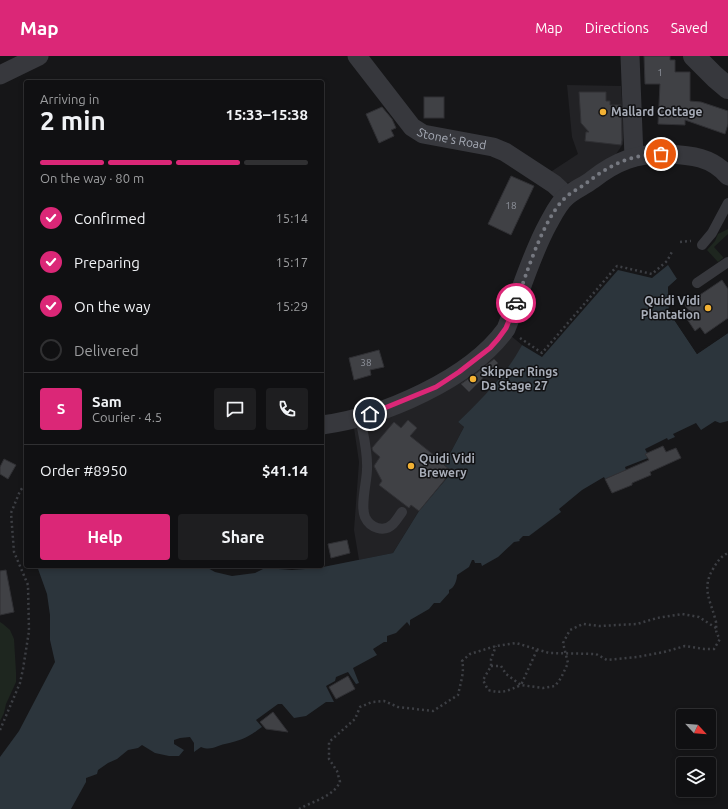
<!DOCTYPE html>
<meta charset="utf-8">
<style>
body{margin:0;font-family:Ubuntu,sans-serif;background:#1e1e20;color:#f1f3f6;height:100vh;display:flex;flex-direction:column;font-size:15px;white-space:nowrap}
*{box-sizing:border-box;margin:0}
p{font-size:13px;color:#9c9d9f}
.icon{flex:none;width:22px;height:22px;fill:none;stroke:currentColor;stroke-width:2;stroke-linecap:round;stroke-linejoin:round}
.map{position:relative;flex:1;overflow:hidden}
.details{position:absolute;left:24px;top:24px;width:300px;height:488px;display:flex;flex-direction:column;background:#101012;border-radius:4px;box-shadow:0 2px 6px #0003,0 0 0 1px #303032}
.details>*{flex:none}
.needle{width:26px;rotate:116deg}
.buttons{position:absolute;left:676px;top:653px;display:grid;gap:8px}
.buttons a{display:grid;place-items:center;width:40px;height:40px;border-radius:4px;background:#101012;box-shadow:0 2px 6px #0003,0 0 0 1px #303032;font-size:20px}
.pin{position:absolute;display:grid;place-items:center;width:34px;height:34px;color:#fff;margin:-17px;border:2px solid #fff;border-radius:50%;box-shadow:0 1px 4px #0007}
.courier{position:absolute;display:grid;place-items:center;width:40px;height:40px;margin:-20px;border:3px solid #db2777;border-radius:50%;background:#fff;color:#222;box-shadow:0 1px 5px #0007}
.overview em{font-style:normal;font-weight:700}
.overview div{display:flex;flex-direction:column-reverse}
.overview{display:flex;align-items:center;justify-content:space-between;height:68px;padding:0 16px}
h1{font-size:26px;font-weight:700;line-height:30px}
.bar{display:grid;grid-template-columns:repeat(4,1fr);gap:6px 4px;align-content:center;height:48px;padding:0 16px}
.bar i{height:5px;border-radius:3px;background:#303032}
.bar .active{background:#db2777}
.bar p{grid-column:span 4}
.line{display:flex;align-items:center;gap:10px;padding:0 16px;border-top:1px solid #303032}
.line div{flex:1}
.round{display:grid;place-items:center;flex:none;width:42px;height:42px;border-radius:4px;background:#1e1e20}
ol{padding:0 16px;list-style:none}
li{display:flex;align-items:center;gap:12px;height:44px}
li p{margin-inline-start:auto}
li .icon{padding:4px;border-radius:50%;background:#db2777;color:#fff;stroke-width:4}
li:last-child{color:#9c9d9f}
li i{width:22px;height:22px;border:2px solid #303032;border-radius:50%}
.button{display:flex;gap:8px;margin-top:auto;padding:8px 16px}
.button a{flex:1;height:46px;border-radius:4px;background:#db2777;color:#fff;font-size:16px;font-weight:700;line-height:46px;text-align:center}
.button a+a{background:#1e1e20;color:#f1f3f6}
header{display:flex;align-items:center;gap:24px;box-sizing:border-box;height:56px;padding:0 20px;background:#db2777;color:#fff}
header strong{font-size:19px}
nav{display:flex;gap:22px;margin-inline-start:auto;font-size:14px}
.map>svg:first-child{display:block}
.built{fill:#222225}
.green{fill:#1e261f}
.water{fill:#2c353c}
.pier{fill:#161618}
.building{fill:#404145;stroke:#303034}
.lines{fill:none;stroke-linecap:round;stroke-linejoin:round}
.path{stroke:#3d3f44;stroke-width:2.5;stroke-dasharray:2 3;stroke-linecap:butt}
.service{stroke:#37383d;stroke-width:10}
.minor{stroke:#37383d;stroke-width:19}
.tertiary{stroke:#37383d;stroke-width:22}
.done{stroke:#757880;stroke-width:4;stroke-dasharray:0 7.2}
.route{stroke:#db2777;stroke-width:5}
.poi-dot{fill:#f2b134;stroke:#111113;stroke-width:1.5}
.labels{text-anchor:middle;stroke-width:3;stroke-linejoin:round;paint-order:stroke}
.number-label{font-size:10px;fill:#8e929b}
.poi-label{font-size:12px;font-weight:bold;fill:#a8adb8;stroke:#111113;text-anchor:start}
.street-label{font-size:12px;fill:#a8adb8;stroke:#111113}
</style>
<header>
<strong>Map</strong>
<nav><a>Map</a><a>Directions</a><a>Saved</a></nav>
</header>
<div class="map">
<svg width="728" height="753" viewBox="0 0 728 753">
<rect width="100%" height="100%" fill="#161618"/>
<g class="built">
<path d="M567,29l54,1 3,45 -1,13 -7,10 -8,6 -34,22 -9,1 -16,-10 29,-19 -6,-17z"/>
<path d="M510,279l12,10 -5,11 -30,39 -29,27 6,5 -20,38 8,6 -33,40 -26,42 -34,7 -5,-30 5,-68 -5,-34z"/>
</g>
<g class="green">
<path d="M728,173v5l-14,13 9,10v1l-5,4 -11,-12 8,-9 3,-7z"/>
<path d="M0,566l3,2 7,6 4,9 2,33v10l-10,22 -2,9 -4,8z"/>
</g>
<path class="water" d="M668,209l9,14 -9,8 1,25 28,42 31,-21v88l-8,2 -5,-2 -14,9 -5,-7 -23,11 2,3 -7,3 -1,-2 -22,11 2,4 -1,1 2,4 -23,9 1,3 -21,9 -1,-2 -22,13 -23,19 2,3 -32,24h-6l-4,4 1,1 -6,1 -16,15 -16,9 -1,-3h-6l-1,-3h-2l-3,7 -12,8c0,6 -3,13 -8,15v3l-9,10h-6l-5,6 -19,11v6l-3,-4 -11,11 -9,3v6h-3l-11,7 4,6 -24,13 6,15 -3,1 -8,-12 -12,5 -1,4 -9,5 8,16h-8l-20,14 -12,2 -12,-14h-4l-22,16 6,7c-15,11 -19,13 -37,17 -9,2 -14,7 -24,3l-7,5v-9l-4,-6 -10,1 -6,2v4l10,6 -5,6h-10l-14,-3 -13,-8 -4,3 -10,2 -11,9 -9,4 -10,7 -1,4 -11,4v4l-15,27h-71v-52l19,-26 36,-69 -5,-22v-25l-3,-21 -10,-28h167l11,6 17,4 23,-3 10,-5 27,2 26,-2 75,-15 26,-42 33,-39 -8,-7 20,-38 -6,-5c24,-23 48,-47 64,-77l20,12 76,-87 34,8z"/>
<path class="pier" d="M678,222v2l-8,8 1,24 26,39 31,-20v2l-31,21 -28,-42 -1,-25z"/>
<g class="building">
<path d="M644,0h26v4h5v12h15v29l11,1 27,9v13l-3,10 -40,-14v5l-27,-1 2,-40h-15z"/>
<path d="M579,36h27v9h4v4h11l1,35 -1,5 -36,-4 1,-9h3l-8,-9z"/>
<rect x="424" y="41" width="20" height="21"/>
<path d="M382,51l10,12 4,9 -5,2 3,6 -15,7 -13,-29z"/>
<path d="M511,120l23,10 -23,49 -23,-11z"/>
<path d="M722,224l6,9v29l-23,16 -5,-7 -5,4 -10,-15 5,-4 -5,-7z"/>
<path d="M379,294l5,17 -14,3 1,5 -17,5 -5,-22z"/>
<path d="M494,303l4,4 -29,29 -8,-8 17,-12z"/>
<path d="M408,364l9,8 -7,8 35,28 -1,1 8,6 -33,40 -8,-6 -2,3 -30,-23 3,-4 -8,-15 6,-9 -7,-6 -1,-3 22,-26 7,6z"/>
<path d="M663,390l3,6 10,-4 5,10 -31,14 1,3 -19,8v2l-20,8 -7,-14 44,-19 -4,-6z"/>
<path d="M4,403l12,6 -8,14 -8,-5v-7z"/>
<path d="M347,484l3,13 -19,5 -3,-14z"/>
<path d="M6,514l8,42 -14,3v-44z"/>
<path d="M348,620l7,13 -19,10 -7,-12z"/>
<path d="M273,656l15,20 -22,-3 -6,-7z"/>
</g>
<g class="lines">
<g class="path">
<path d="M680,186l11,-1"/>
<path d="M520,282l22,15 75,-87 35,8 15,-13 6,-11"/>
<path d="M537,594l-16,35 22,3 12,-2 6,-8 7,-15 -5,-20 7,-13 13,-6 16,2 38,-2 20,-6 25,-4 17,3 17,11"/>
<path d="M491,610h10l5,8 15,11c-13,6 -20,9 -33,5l-5,-10 8,-14v-7l5,-13"/>
<path d="M0,674l20,-47 3,-14 6,-38 -1,-46 -14,-33 -3,-39 9,-22 6,-8"/>
<path d="M299,753c14,-8 34,-12 41,-27l-3,-11 -8,-12v-17l26,-23 5,-12 12,-5 12,-1 14,6 35,4 25,-16c2,-10 7,-24 4,-34l8,-7 26,-8 20,-3 33,10 47,1 11,6 30,-3 27,-5 21,-6 19,3h10l6,-10c-6,-9 -3,-9 -4,-17 -5,-21 -15,-33 -3,-53 4,-7 8,-13 15,-16"/>
</g>
<g class="service">
<path d="M702,189l10,-12 16,-30"/>
<path d="M697,227l31,-21"/>
<path d="M360,361c3,17 8,34 7,52 0,13 -7,36 -2,48 5,11 19,16 28,7 3,-3 6,-8 9,-12"/>
</g>
<g class="minor">
<path id="s1" d="M357,0l55,71 11,7 70,13 12,5 49,32 13,12"/>
<path d="M630,0l4,101"/>
<path d="M0,19l39,-19"/>
<path d="M322,369c61,-8 148,-46 184,-96 14,-35 24,-72 42,-105 5,-9 10,-20 18,-27 8,-7 18,-11 26,-17 24,-19 45,-27 75,-26 24,1 45,3 61,22"/>
</g>
<path class="tertiary" d="M694,0l21,21 13,11"/>
</g>
<g class="lines">
<path class="done" d="M516,247c11,-30 27,-85 50,-106 7,-6 16,-10 23,-16 24,-18 42,-26 72,-27"/>
<path class="route" d="M370,358l66,-27 23,-15 31,-24 8,-9 8,-11 10,-25"/>
</g>
<g class="poi-dot">
<circle cx="603" cy="56" r="4"/>
<circle cx="708" cy="252" r="4"/>
<circle cx="473" cy="323" r="4"/>
<circle cx="411" cy="410" r="4"/>
</g>
<g class="labels">
<g class="number-label">
<text x="660" y="20">1</text>
<text x="511" y="153">18</text>
<text x="366" y="310">38</text>
</g>
<g class="poi-label">
<text x="611" y="60">Mallard Cottage</text>
<text x="700" y="249" text-anchor="end">Quidi Vidi<tspan x="700" dy="14">Plantation</tspan></text>
<text x="481" y="320">Skipper Rings<tspan x="481" dy="14">Da Stage 27</tspan></text>
<text x="419" y="407">Quidi Vidi<tspan x="419" dy="14">Brewery</tspan></text>
</g>
<g class="street-label">
<text dy="4" stroke="none"><textPath href="#s1" startOffset="132">Stone's Road</textPath></text>
</g>
</g>
</svg>
<div class="buttons">
<a><svg class="needle" viewBox="-14 -14 28 28"><path d="M0-13l5 13h-10z" fill="#e53935"/><path d="M0 13l5-13h-10z" fill="#9c9d9f"/></svg></a>
<a><svg class="icon" aria-label="layers" viewBox="0 0 24 24"><path d="M12 4l9 5-9 5-9-5zM3 14l9 5 9-5"/></svg></a>
</div>
<div class="pin" style="left:661px;top:98px;background:#ea580c"><svg class="icon" aria-label="bag" viewBox="0 0 24 24"><path d="M5 8h14l-1 12H6zM9 8a3 3 0 0 1 6 0"/></svg></div>
<div class="pin" style="left:370px;top:358px;background:#1f2937"><svg class="icon" aria-label="home" viewBox="0 0 24 24"><path d="M3 11l9-7 9 7M6 9v11h12V9"/></svg></div>
<div class="courier" style="left:516px;top:247px"><svg class="icon" aria-label="car" viewBox="0 0 24 24"><path d="M5 17H2v-5l4-1 3-4h7l3 4 3 1v5h-3M9 17h6M6 11h13"/><circle cx="7" cy="17" r="2"/><circle cx="17" cy="17" r="2"/></svg></div>
<section class="details">
<div class="overview"><div><h1>2 min</h1><p>Arriving in</p></div><em>15:33–15:38</em></div>
<div class="bar"><i class="active"></i><i class="active"></i><i class="active"></i><i></i><p>On the way · 80 m</p></div>
<ol>
<li><svg class="icon" aria-label="check" viewBox="0 0 24 24"><path d="M5 12l5 5 9-10"/></svg>Confirmed<p>15:14</p></li>
<li><svg class="icon" aria-label="check" viewBox="0 0 24 24"><path d="M5 12l5 5 9-10"/></svg>Preparing<p>15:17</p></li>
<li><svg class="icon" aria-label="check" viewBox="0 0 24 24"><path d="M5 12l5 5 9-10"/></svg>On the way<p>15:29</p></li>
<li><i></i>Delivered</li>
</ol>
<div class="line" style="height:72px"><b class="round" style="background:#db2777;color:#fff">S</b><div><b>Sam</b><p>Courier · 4.5</p></div><a class="round"><svg class="icon" aria-label="chat" viewBox="0 0 24 24"><path d="M4 5h16v11H9l-5 4z"/></svg></a><a class="round"><svg class="icon" aria-label="phone" viewBox="0 0 24 24"><path d="M5 4h4l2 5-3 2q2 4 5 5l2-3 5 2v4C11 20 4 13 5 4z"/></svg></a></div>
<div class="line" style="height:52px"><div>Order #8950</div><b>$41.14</b></div>
<div class="button"><a>Help</a><a>Share</a></div>
</section>
</div>
